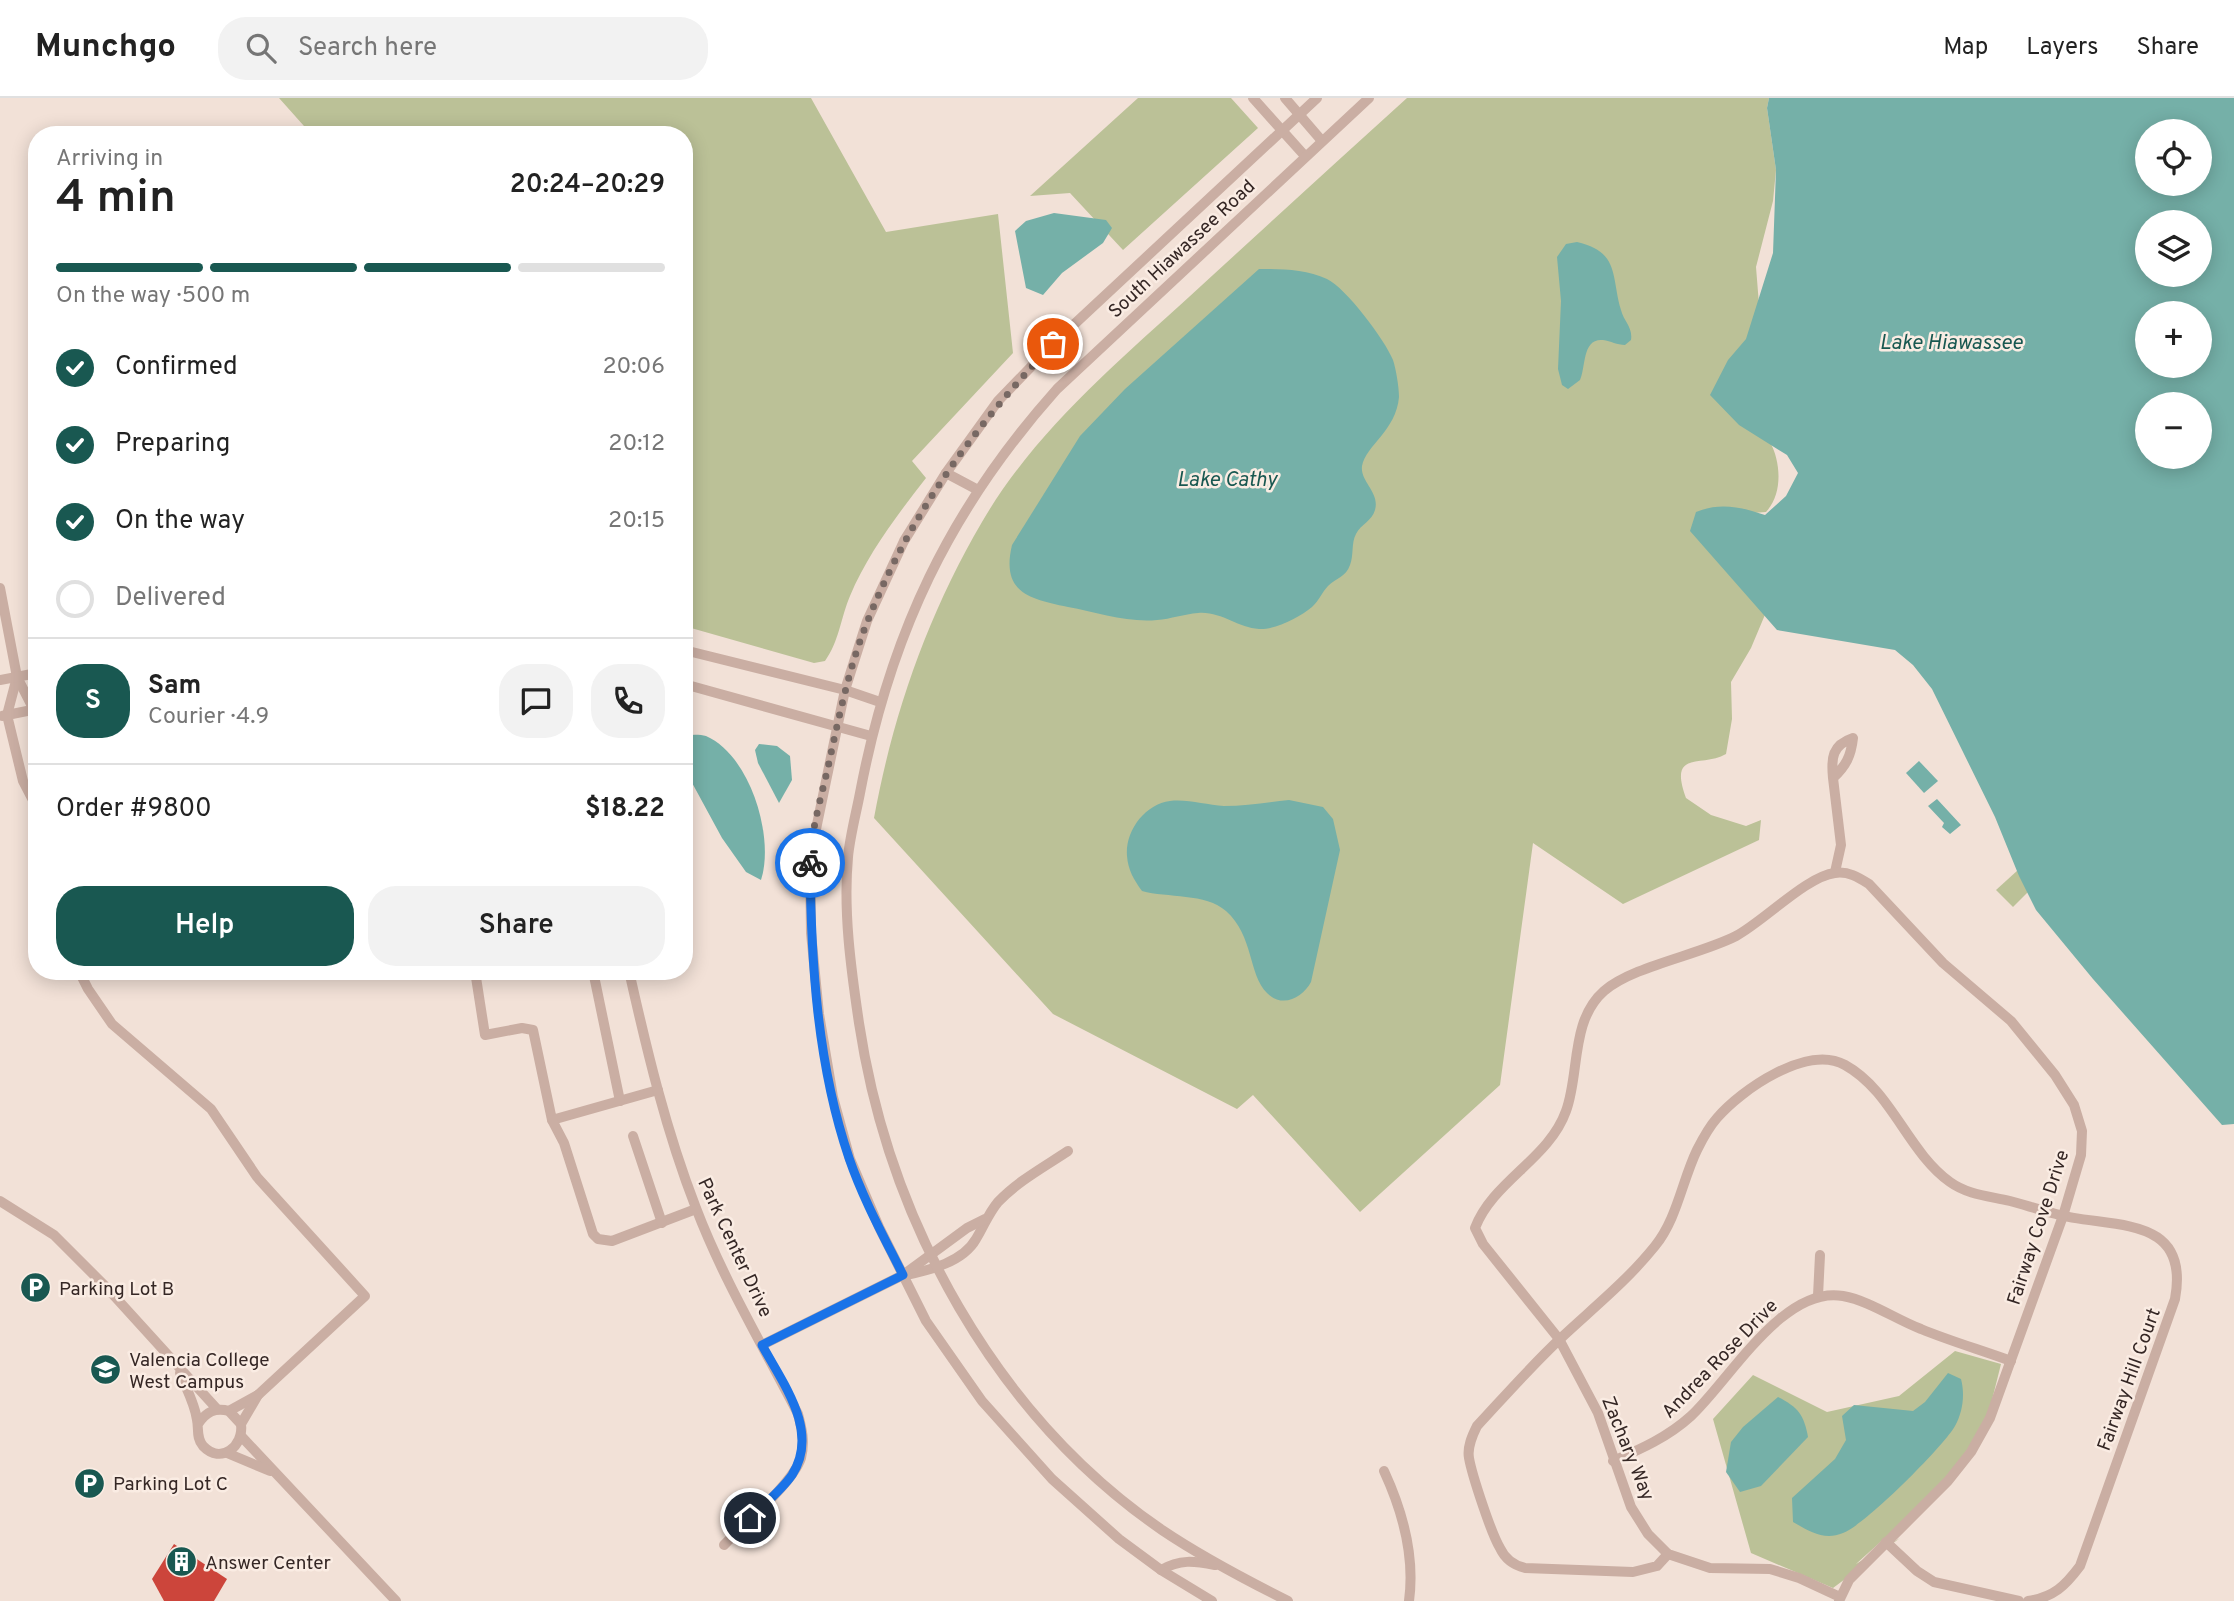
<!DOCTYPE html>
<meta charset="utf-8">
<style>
body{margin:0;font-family:Overpass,sans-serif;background:#f2f2f2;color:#222;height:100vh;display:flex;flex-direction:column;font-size:26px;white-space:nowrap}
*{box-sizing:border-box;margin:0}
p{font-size:23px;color:#767676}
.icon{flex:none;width:38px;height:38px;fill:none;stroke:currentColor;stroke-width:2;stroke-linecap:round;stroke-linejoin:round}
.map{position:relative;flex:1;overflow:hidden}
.drawer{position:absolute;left:28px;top:28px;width:665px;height:854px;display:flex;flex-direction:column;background:#fff;border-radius:28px;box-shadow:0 4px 18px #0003}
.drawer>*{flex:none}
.fabs{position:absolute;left:2135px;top:21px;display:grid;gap:14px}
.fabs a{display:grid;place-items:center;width:77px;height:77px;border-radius:50%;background:#fff;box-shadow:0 4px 18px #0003;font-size:35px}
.pin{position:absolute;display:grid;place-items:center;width:60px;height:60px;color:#fff;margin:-30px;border:4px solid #fff;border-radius:50%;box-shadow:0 2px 7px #0007}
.courier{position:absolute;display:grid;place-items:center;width:70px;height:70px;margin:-35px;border:5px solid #1a73e8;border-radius:50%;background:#fff;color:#222;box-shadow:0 2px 9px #0007}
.head em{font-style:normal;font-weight:600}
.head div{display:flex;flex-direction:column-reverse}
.head{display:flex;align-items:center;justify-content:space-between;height:119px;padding:0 28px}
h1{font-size:46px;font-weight:600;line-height:52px}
.bar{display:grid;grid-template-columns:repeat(4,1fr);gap:10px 7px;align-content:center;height:84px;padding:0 28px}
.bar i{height:9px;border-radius:5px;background:#e0e0e0}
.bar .selected{background:#195851}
.bar p{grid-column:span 4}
.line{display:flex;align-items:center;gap:18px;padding:0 28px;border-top:2px solid #e0e0e0}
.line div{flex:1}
.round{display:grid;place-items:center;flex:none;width:74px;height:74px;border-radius:28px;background:#f2f2f2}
ol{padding:0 28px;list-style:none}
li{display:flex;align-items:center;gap:21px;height:77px}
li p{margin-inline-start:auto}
li .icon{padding:7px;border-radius:50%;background:#195851;color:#fff;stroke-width:4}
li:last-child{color:#767676}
li i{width:38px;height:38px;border:4px solid #e0e0e0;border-radius:50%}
.cta{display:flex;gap:14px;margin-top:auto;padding:14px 28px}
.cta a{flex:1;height:80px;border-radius:28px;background:#195851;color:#fff;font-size:28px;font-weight:600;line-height:80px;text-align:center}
.cta a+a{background:#f2f2f2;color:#222}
header{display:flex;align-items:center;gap:42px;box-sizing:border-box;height:98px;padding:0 35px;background:#fff;border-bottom:2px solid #e0e0e0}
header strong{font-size:33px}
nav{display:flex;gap:38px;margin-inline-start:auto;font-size:24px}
.search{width:490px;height:63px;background:#f2f2f2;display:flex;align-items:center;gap:18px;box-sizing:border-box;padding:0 24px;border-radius:28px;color:#767676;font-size:26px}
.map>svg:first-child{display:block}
.green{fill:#bbc197}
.water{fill:#75b0a8;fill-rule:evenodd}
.building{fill:#cc453b}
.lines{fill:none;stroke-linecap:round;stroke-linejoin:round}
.minor{stroke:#caaea3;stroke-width:10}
.done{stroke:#776863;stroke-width:7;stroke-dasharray:0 12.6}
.route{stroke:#1a73e8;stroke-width:9}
.labels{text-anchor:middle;stroke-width:5;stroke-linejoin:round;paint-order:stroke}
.street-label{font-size:19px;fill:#352725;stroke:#faece3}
.poi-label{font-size:19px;fill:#352725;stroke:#faece3;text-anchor:start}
.water-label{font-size:21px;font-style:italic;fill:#195851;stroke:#faece3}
</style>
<header>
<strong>Munchgo</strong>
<div class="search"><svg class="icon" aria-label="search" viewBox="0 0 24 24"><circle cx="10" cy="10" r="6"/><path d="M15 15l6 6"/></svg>Search here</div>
<nav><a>Map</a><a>Layers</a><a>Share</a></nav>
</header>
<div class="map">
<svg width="2234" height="1503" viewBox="0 0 2234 1503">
<rect width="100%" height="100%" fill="#f2e1d7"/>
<g class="green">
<path d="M279,0h532l75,134 112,-18 15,139 -101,108 14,17c-28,36 -58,75 -76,118 -9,21 -11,46 -25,65l-11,2 -130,-37v-491h-372z"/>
<path d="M1138,0h93l27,30 -135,122 -53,-57 -40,3z"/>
<path d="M1407,0h362l-2,10 9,62 -3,31 -17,66 14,175c11,20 13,52 -4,70l-13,1 19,85 -21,50 -20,34 1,37 -6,35c-24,14 -58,-5 -40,44l25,17 35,11 15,-6 -2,20 -136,64 -90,-61 -33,242 -140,127 -107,-117 -16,14 -184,-95 -179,-196c19,-104 54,-204 108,-296 51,-88 132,-157 207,-225 72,-66 145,-133 218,-199z"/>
<path d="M2018,772l15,17 -20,20 -17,-17z"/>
<path d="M1955,1253l46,13 -15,60 -48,66 -82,74 44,-26 -67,50 -82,-35 -38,-134 40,-44 74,37 72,-16z"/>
</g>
<g class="water">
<path d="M1769,0h465v1026l-12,1 -129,-146 -57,-69 -17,-34 -24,-59 -63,-128 -19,-24 -18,-15 -118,-20 -87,-99 6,-19c24,-10 45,-5 69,3l21,-19 12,-23 -11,-18 -48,-30 -29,-30 18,-35 18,-21 27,-86 3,-83 -9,-62zM2200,33v53h-53v-53zM2200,124v53h-53v-53zM2147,215h53v53h-53zM2200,306v53h-53v-53z"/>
<path d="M1054,115l52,7 6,8 -9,15 -41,30 -19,22 -17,-7 -11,-57 11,-10z"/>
<path d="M1577,144c43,10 34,34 44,68 3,12 12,17 10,30l-6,5c-8,0 -14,-4 -22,-5 -21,-2 -17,27 -23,40l-12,9 -6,-4 -4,-16 3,-68 -4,-44 9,-13z"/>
<path d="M1259,171c22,0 47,0 68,10 19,9 58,61 66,81 3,9 6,27 6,37 -3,34 -33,48 -37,69 -2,16 18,26 13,44 -3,11 -14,14 -19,24 -5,9 -2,21 -6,31 -4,12 -14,13 -22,21 -6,6 -9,15 -16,21 -12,10 -37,23 -53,22 -21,-1 -38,-18 -61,-16 -14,1 -27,6 -41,7 -29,3 -61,-8 -89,-13 -40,-8 -67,-15 -56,-62l68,-109 45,-47z"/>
<path d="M684,637c7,0 16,-1 22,1 44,19 69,101 55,144l-15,-8 -24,-34 -38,-70z"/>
<path d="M759,646l18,2 13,10 2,24 -13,23 -21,-40 -3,-13z"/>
<path d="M1919,663l19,20 -14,12 -18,-20z"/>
<path d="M1937,701l24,26 -11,9 -8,-7 2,-4 -16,-17z"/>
<path d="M1289,702l34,7 10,12 7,31 -29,132c-8,15 -28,27 -44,11 -19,-19 -13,-57 -41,-82 -20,-18 -59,-13 -84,-20 -8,-11 -14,-21 -15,-35 -2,-25 18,-52 43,-55 18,-2 36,4 54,5 22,0 44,-4 65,-6z"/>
<path d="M1948,1275l13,6c4,15 2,33 -6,47 -11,20 -91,100 -112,107 -19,8 -34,-2 -50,-11l-1,-24 43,-39 11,-19 -4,-24 12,-11 59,6 12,-9z"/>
<path d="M1778,1299c20,10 26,18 30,40l-47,49 -21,6 -14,-20 5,-30 12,-15z"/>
</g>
<path class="building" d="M174,1446l53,35 -13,22h-50l-12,-22z"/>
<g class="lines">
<g class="minor">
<path d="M1253,0l52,58"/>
<path d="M1285,0l37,43"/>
<path d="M946,375l32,17"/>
<path d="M0,490l17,89 17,33 3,19"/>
<path d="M684,552l161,40 35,12"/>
<path d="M17,579l-10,38 16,66 14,27"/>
<path d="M0,582l37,-7"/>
<path d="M684,586l187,52"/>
<path d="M2,618l35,-7"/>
<path d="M1833,680c-2,-20 -1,-33 20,-40 -2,18 -7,28 -20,40l8,67 -6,27"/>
<path d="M79,873l9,18 24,35 99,85 46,68 108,119 -107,99 -17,29"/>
<path d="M475,873l10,64 37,-7 11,2 19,90 106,-30"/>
<path d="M593,873l27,130"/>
<path d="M629,873c18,80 37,160 67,237 27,71 67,138 102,206 4,15 7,28 3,44 -8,25 -57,66 -77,87"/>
<path d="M552,1022l12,23 29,91 5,5 14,2 84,-32"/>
<path d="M633,1038l29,87"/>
<path d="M0,1103l54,34 53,53 110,121"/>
<path d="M906,1177c24,-5 57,-13 70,-36 8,-13 12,-25 22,-37 20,-21 46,-35 70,-51"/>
<path d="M1818,1198l2,-41"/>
<path d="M762,1247l141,-70 64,-47 18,-9"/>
<path d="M180,1275c6,15 15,31 17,47 2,9 -1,18 6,26 18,19 41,0 38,-22l-12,-13c-14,-4 -23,1 -31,13"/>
<path d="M229,1313l29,-16"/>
<path d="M241,1338l155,165"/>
<path d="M227,1355l43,18"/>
<path d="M1613,1363c28,-12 55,-24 78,-45 38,-35 92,-131 152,-120 27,5 52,23 78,33 29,12 60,21 90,32"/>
<path d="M1384,1373c18,39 31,86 25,130"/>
<path d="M1886,1444l31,29 17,11 85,19"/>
<path d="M1668,1456l-11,12 -24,6 -108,-4c-12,-3 -20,-9 -25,-20 -9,-15 -28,-73 -31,-90 -2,-11 3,-22 8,-32 27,-29 54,-60 84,-88 32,-30 66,-57 94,-92 22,-27 27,-65 42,-96 5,-10 12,-23 20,-32 24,-28 90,-74 128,-53 47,26 62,86 105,117 18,13 39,14 60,19 15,4 30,9 46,13 52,15 135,-2 119,85l-95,267c-15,20 -26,31 -52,35"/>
<path d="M1161,1472c19,-11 33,-9 54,-5"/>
<path d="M1212,1503l-51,-31 -42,-31 -67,-60 -70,-78 -56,-80 -47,-94 -29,-68 -17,-62 -14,-83 -8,-81 -1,-75 35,-168 22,-69 37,-80 42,-68 52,-72 55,-57 264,-246"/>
<path d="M1288,1503c-42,-21 -86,-44 -126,-71 -167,-115 -273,-309 -303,-507 -8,-54 -16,-112 -11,-166 2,-21 8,-43 12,-64 30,-158 89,-283 197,-404l312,-291"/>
<path d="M1839,1503l10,-21 99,-99 23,-29 19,-34 73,-202 18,-61 1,-24 -8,-26 -19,-30 -44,-54 -68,-58 -74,-79c-11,-7 -21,-13 -34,-11 -28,3 -71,48 -99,63 -37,19 -103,30 -132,55 -34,30 -24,82 -38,120 -17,48 -73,70 -91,117l8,16 76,95 39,74 33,94 17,27 20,20 42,14 60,1 29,9 41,19"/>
</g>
</g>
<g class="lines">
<path class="done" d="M810,765c1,-35 13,-71 20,-105 10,-46 20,-94 38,-138 43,-107 106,-193 185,-276"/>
<path class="route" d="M750,1420c13,-13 31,-27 42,-43 28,-44 -9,-91 -30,-130l141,-70c-19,-38 -40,-76 -54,-117 -32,-94 -38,-197 -39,-295"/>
</g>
<defs>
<symbol id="parking-disc" viewBox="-11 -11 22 22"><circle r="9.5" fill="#195851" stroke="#faece3"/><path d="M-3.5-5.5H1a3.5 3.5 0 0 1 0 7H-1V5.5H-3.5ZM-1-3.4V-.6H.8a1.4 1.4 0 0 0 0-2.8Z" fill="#fff"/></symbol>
<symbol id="university-disc" viewBox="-11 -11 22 22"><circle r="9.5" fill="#195851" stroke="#faece3"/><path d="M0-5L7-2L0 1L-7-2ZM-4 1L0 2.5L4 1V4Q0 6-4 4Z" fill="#fff"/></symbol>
<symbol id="building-disc" viewBox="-11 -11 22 22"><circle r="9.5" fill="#195851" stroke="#faece3"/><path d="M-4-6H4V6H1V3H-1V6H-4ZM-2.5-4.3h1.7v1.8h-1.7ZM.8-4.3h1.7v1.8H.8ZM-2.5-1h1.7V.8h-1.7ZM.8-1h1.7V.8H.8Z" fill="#fff"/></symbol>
</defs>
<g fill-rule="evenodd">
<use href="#parking-disc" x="18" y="1172" width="35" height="35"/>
<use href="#university-disc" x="88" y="1254" width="35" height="35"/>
<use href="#parking-disc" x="72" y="1368" width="35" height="35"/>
<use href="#building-disc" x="164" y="1446" width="35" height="35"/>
</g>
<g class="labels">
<g class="street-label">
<text transform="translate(1181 150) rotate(-43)" y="7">South Hiawassee Road</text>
<text transform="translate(2037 1129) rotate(-72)" y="7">Fairway Cove Drive</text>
<text transform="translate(736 1149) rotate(65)" y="7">Park Center Drive</text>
<text transform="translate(1719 1260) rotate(-46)" y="7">Andrea Rose Drive</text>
<text transform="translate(2128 1281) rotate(-70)" y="7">Fairway Hill Court</text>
<text transform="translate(1629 1350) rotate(68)" y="7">Zachary Way</text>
</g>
<g class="poi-label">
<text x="59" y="1197">Parking Lot B</text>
<text x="129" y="1268">Valencia College<tspan x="129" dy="22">West Campus</tspan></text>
<text x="113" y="1392">Parking Lot C</text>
<text x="205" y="1471">Answer Center</text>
</g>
<g class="water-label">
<text x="1951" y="251">Lake Hiawassee</text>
<text x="1227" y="388">Lake Cathy</text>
</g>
</g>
</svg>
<div class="fabs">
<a><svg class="icon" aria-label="locate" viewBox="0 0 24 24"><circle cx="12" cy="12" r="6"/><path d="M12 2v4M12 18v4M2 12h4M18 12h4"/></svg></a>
<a><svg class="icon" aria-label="layers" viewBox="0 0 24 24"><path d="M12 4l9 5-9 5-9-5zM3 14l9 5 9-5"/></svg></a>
<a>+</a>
<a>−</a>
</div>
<div class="pin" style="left:1053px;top:246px;background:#ea580c"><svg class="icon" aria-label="bag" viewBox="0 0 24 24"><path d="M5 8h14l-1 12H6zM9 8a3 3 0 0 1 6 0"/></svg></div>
<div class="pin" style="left:750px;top:1420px;background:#1f2937"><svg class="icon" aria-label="home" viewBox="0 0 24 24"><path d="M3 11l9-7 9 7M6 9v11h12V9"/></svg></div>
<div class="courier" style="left:810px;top:765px"><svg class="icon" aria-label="bike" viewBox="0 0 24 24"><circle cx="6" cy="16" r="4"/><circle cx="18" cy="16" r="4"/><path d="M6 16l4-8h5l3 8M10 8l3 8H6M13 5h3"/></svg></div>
<section class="drawer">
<div class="head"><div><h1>4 min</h1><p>Arriving in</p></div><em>20:24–20:29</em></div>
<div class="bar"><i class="selected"></i><i class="selected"></i><i class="selected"></i><i></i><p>On the way · 500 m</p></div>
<ol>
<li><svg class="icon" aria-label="check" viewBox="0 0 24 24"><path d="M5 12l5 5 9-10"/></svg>Confirmed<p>20:06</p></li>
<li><svg class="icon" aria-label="check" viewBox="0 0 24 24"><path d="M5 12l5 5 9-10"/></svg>Preparing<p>20:12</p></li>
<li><svg class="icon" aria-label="check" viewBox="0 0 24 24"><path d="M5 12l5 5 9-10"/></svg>On the way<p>20:15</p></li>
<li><i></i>Delivered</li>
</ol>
<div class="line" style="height:126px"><b class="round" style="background:#195851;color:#fff">S</b><div><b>Sam</b><p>Courier · 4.9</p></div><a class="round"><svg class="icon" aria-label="chat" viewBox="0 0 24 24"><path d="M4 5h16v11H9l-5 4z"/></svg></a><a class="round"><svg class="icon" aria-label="phone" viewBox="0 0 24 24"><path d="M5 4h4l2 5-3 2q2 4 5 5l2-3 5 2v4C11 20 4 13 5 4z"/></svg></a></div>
<div class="line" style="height:91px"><div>Order #9800</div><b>$18.22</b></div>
<div class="cta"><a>Help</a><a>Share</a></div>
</section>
</div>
